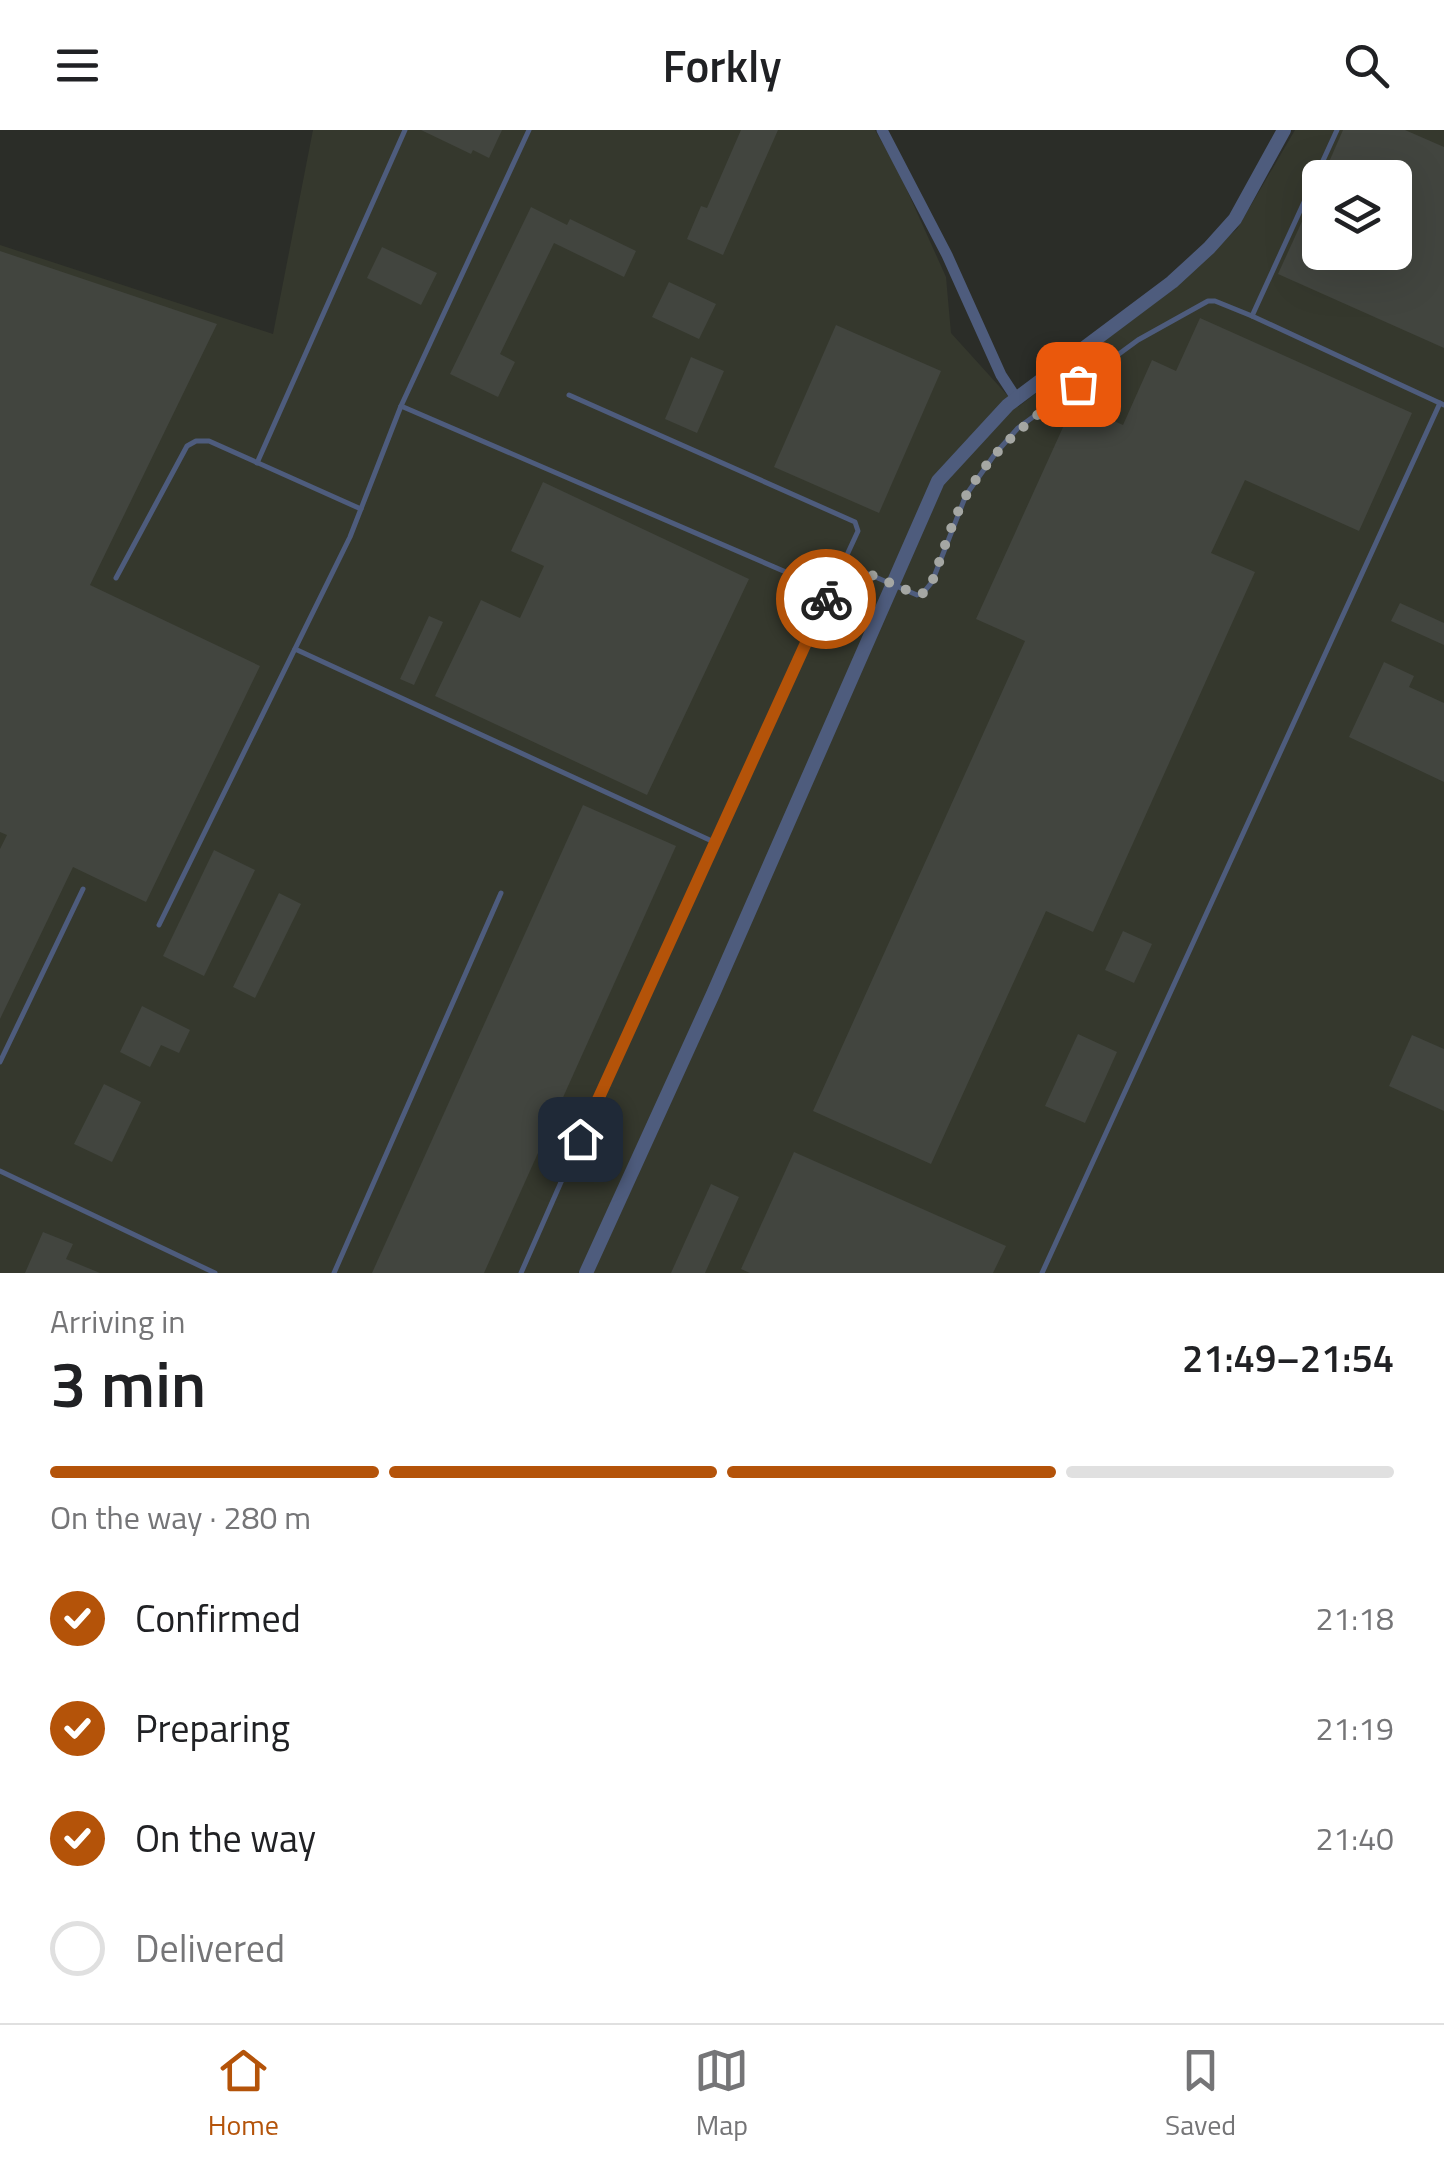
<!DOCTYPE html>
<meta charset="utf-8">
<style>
body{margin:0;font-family:"Titillium Web",sans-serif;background:#f6f6f6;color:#202124;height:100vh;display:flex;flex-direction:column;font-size:38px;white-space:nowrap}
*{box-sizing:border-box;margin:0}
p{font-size:32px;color:#757577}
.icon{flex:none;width:55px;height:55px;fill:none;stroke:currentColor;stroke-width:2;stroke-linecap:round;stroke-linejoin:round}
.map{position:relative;height:1143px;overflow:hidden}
.side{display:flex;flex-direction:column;background:#fff;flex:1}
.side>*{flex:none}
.buttons{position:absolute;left:1302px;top:30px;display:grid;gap:20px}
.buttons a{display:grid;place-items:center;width:110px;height:110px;border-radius:15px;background:#fff;box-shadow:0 10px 40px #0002;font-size:50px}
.pin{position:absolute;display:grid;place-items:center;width:85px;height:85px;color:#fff;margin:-42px;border-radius:20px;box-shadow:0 5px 15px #0006}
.courier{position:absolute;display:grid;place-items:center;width:100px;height:100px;margin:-50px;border:8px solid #b45309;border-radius:50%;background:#fff;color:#222;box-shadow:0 2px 12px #0007}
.headline em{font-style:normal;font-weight:600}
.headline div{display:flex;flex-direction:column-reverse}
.headline{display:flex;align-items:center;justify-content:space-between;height:170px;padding:0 50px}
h1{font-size:65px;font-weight:600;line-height:75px}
.bar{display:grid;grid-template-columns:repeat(4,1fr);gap:15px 10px;align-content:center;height:120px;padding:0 50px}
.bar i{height:12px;border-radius:8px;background:#e0e0e0}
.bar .active{background:#b45309}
.bar p{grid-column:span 4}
ol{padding:0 50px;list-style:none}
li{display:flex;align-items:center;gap:30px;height:110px}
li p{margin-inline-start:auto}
li .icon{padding:10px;border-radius:50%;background:#b45309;color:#fff;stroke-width:4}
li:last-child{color:#757577}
li i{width:55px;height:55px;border:5px solid #e0e0e0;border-radius:50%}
header{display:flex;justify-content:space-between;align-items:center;height:130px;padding:0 50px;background:#fff;font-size:45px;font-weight:600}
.dock{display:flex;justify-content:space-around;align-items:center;height:140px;border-top:2px solid #e0e0e0;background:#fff;font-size:28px;color:#757577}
.dock a{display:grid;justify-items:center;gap:5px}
.dock .active{color:#b45309}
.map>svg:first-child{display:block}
.built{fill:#35382d;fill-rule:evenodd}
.building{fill:#42453f}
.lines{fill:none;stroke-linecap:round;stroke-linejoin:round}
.service{stroke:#4e5c7d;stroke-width:5}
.minor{stroke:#4e5c7d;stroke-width:11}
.tertiary{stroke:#4e5c7d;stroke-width:14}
.done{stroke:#a5a7a3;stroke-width:10;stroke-dasharray:0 18}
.route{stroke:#b45309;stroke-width:12}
</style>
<header><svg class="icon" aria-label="menu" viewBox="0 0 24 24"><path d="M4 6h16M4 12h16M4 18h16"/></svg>Forkly<svg class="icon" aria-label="search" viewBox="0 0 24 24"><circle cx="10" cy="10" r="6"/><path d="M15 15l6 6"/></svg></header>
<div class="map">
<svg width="1444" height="1143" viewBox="0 0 1444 1143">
<rect width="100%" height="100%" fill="#2b2d28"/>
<path class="built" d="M313,0h562l22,38 49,109 5,56 67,74 119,-92 100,-86 58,-99h149v1143h-1444v-1028l273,89zM1320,48h75v74h-75z"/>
<g class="building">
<path d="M421,0h81l-13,28 -16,-8 -2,4z"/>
<path d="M741,0h37l-55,125 -36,-16 14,-33 6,2z"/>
<path d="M1343,0h62l39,17v201l-166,-74 42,-92v70h75v-74h-73z"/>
<path d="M531,77l36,18 3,-6 66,32 -12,26 -70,-34 -54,111 15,8 -17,35 -48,-23z"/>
<path d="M382,117l55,26 -16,32 -54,-27z"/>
<path d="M0,121l217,73 -127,261 170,81 -114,236 -73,-35 -73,152v-170l7,-14 -7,-3z"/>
<path d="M669,152l47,22 -17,35 -47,-22z"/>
<path d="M1200,188l212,95 -53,118 -114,-51 -34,73 44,19 -162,360 -47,-21 -115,253 -118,-53 212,-470 -49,-22 98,-216 49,22 29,-65 24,11z"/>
<path d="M836,195l105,46 -62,142 -105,-46z"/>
<path d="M691,227l33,14 -27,62 -32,-14z"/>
<path d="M543,352l206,97 -102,216 -212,-99 46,-96 39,18 24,-52 -33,-15z"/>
<path d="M1400,473l44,20v22l-53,-24z"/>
<path d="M429,486l14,6 -29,63 -14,-6z"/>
<path d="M1384,532l30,14 -5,11 35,16v79l-95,-45z"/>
<path d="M583,675l93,41 -192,427h-112z"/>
<path d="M214,720l41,20 -51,106 -41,-20z"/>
<path d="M279,763l22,11 -46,94 -22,-11z"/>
<path d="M1123,801l29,13 -18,39 -29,-13z"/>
<path d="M142,876l48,24 -11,23 -18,-8 -11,22 -30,-15z"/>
<path d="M1078,904l39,18 -32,71 -40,-17z"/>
<path d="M1412,905l32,14v62l-55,-25z"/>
<path d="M104,954l37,18 -29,60 -38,-18z"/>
<path d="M794,1022l212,94 -13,27h-243l-9,-4z"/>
<path d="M711,1054l28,13 -34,76h-34z"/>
<path d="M43,1102l30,12 -7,15 34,14h-75z"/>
</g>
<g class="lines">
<g class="service">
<path d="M1252,186l85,-186"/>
<path d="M401,276l429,185"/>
<path d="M257,333l148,-333"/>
<path d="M843,433l74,32 6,-2 9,-11 34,-87 29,-41 23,-26 120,-88 70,-39h7l37,15 192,89"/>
<path d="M116,448l71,-132 9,-5h13l152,68"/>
<path d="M295,519l419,193"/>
<path d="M159,795l191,-388 51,-131 128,-276"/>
<path d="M0,932l83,-173"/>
<path d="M0,1041l215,102"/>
<path d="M334,1143l167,-380"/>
<path d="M521,1143l118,-268 219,-474 -3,-9 -286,-127"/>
<path d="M1042,1143l398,-870"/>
</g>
<path class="minor" d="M882,0l65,125 54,120 15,23"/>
<path class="tertiary" d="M586,1143l127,-279 225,-513 70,-76 164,-123 37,-34 26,-29 49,-89"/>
</g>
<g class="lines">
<path class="done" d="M826,469l17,-36 73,31 8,-1 8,-11c11,-29 20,-62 35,-88 27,-48 68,-78 111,-110"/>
<path class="route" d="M580,1009l246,-540"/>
</g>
</svg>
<div class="buttons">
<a><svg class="icon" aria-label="layers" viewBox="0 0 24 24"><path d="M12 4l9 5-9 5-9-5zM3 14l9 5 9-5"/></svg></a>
</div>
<div class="pin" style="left:1078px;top:254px;background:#ea580c"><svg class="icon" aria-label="bag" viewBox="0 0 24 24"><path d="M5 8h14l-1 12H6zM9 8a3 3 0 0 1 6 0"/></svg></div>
<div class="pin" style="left:580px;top:1009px;background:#1f2937"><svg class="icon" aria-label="home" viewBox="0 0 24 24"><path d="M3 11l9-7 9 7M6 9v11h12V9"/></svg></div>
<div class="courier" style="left:826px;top:469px"><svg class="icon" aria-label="bike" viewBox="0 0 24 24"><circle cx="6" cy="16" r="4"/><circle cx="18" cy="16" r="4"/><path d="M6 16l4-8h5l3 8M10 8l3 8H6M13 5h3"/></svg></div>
</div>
<section class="side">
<div class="headline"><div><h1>3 min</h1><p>Arriving in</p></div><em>21:49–21:54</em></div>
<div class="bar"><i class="active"></i><i class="active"></i><i class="active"></i><i></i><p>On the way · 280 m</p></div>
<ol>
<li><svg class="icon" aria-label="check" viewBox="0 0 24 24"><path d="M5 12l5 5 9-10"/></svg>Confirmed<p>21:18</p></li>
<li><svg class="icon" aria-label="check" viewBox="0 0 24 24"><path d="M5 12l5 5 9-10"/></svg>Preparing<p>21:19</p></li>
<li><svg class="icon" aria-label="check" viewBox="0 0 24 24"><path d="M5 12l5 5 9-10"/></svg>On the way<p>21:40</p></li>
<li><i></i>Delivered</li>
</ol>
</section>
<nav class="dock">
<a class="active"><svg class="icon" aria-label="home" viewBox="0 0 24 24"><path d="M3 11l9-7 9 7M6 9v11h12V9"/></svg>Home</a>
<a><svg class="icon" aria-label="map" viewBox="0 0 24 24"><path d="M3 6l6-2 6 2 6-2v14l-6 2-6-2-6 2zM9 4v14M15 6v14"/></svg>Map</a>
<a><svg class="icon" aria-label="saved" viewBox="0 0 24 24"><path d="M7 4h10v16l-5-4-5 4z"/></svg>Saved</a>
</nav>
